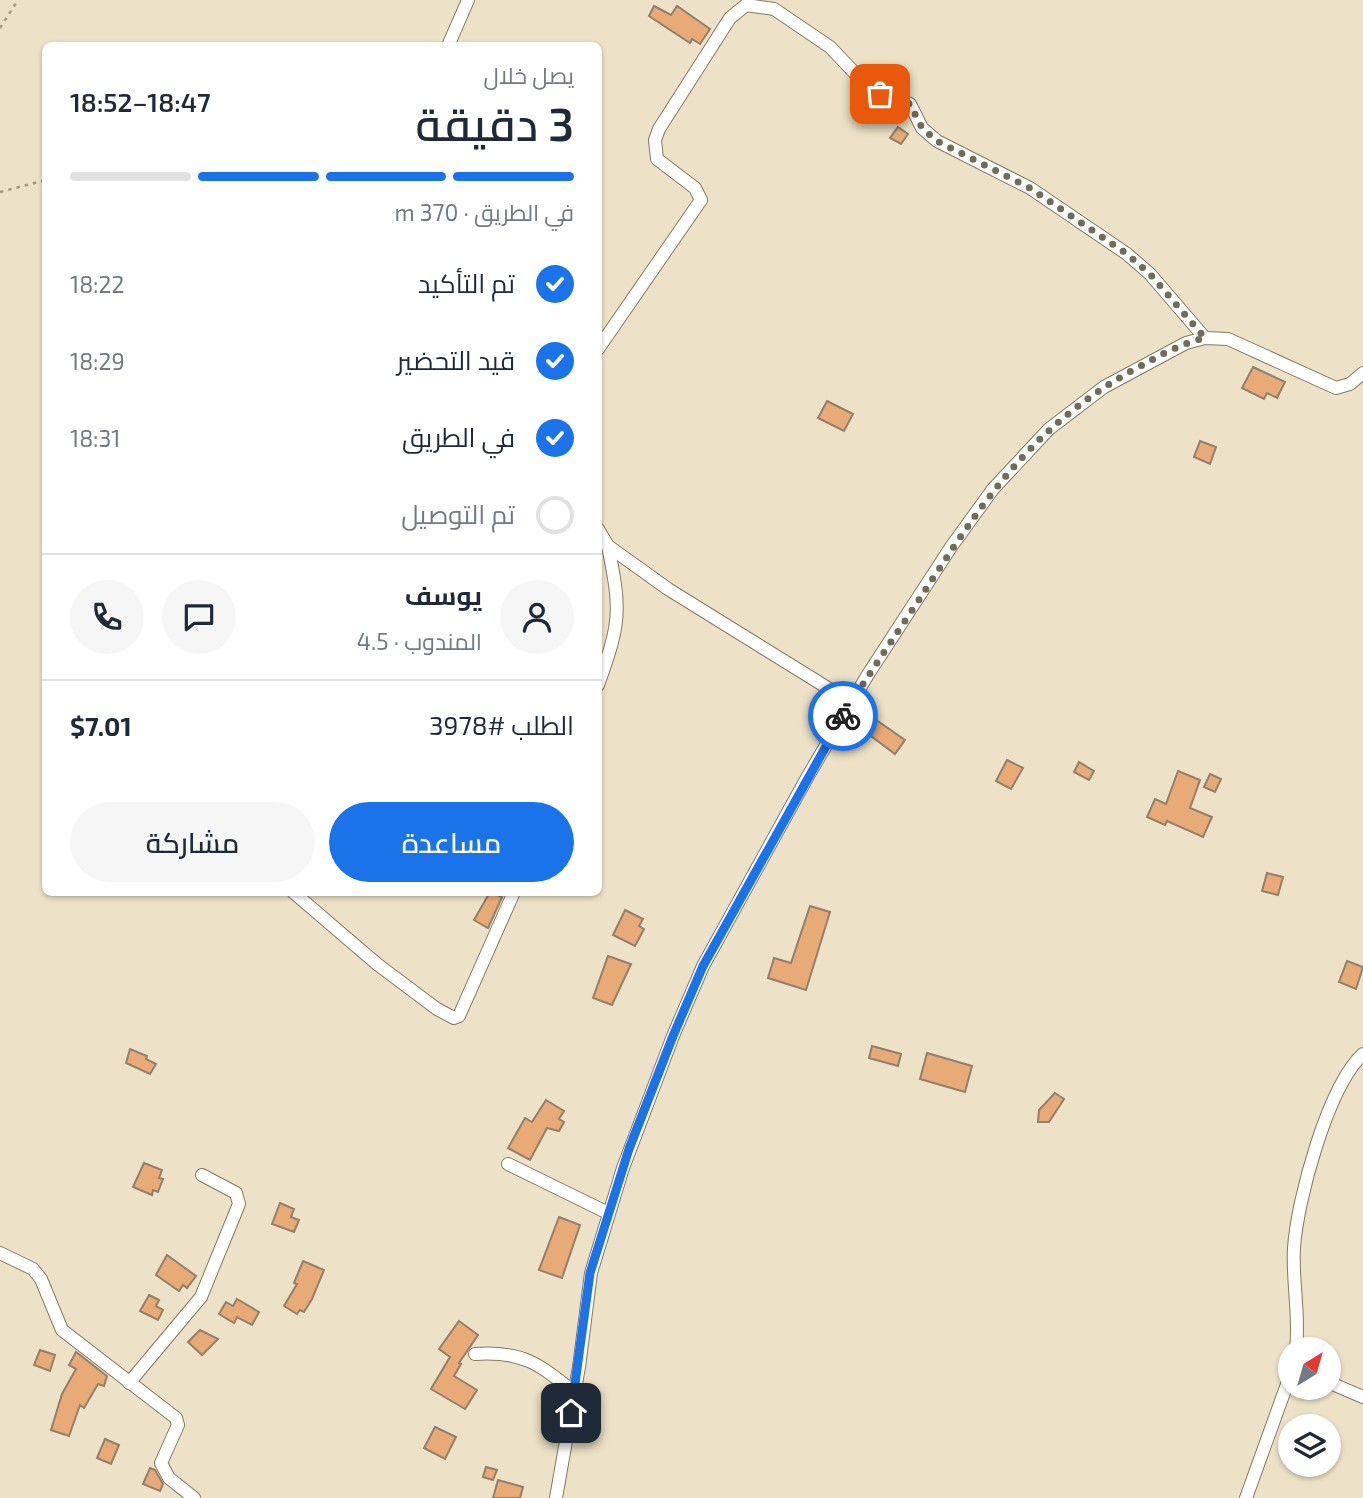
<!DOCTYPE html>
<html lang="ar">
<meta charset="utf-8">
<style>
body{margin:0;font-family:"Exo 2",Cairo,sans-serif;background:#f6f6f7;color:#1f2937;direction:rtl;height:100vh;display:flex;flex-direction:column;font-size:26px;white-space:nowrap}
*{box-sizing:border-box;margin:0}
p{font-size:23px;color:#747a83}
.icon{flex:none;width:38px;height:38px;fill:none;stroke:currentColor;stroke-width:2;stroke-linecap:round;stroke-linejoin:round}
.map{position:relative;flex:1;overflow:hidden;direction:ltr}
.sheet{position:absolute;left:42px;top:42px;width:560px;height:854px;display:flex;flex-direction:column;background:#fff;border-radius:10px;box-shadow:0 2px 5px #0004;direction:rtl}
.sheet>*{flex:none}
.needle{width:46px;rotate:37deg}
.tools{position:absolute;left:1278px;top:1337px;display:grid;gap:14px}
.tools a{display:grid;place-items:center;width:63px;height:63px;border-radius:50%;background:#fff;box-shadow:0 2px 5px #0004;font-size:35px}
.pin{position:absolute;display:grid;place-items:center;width:60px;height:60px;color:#fff;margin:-30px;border-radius:14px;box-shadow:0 4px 10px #0006}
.courier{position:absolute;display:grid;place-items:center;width:70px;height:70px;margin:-35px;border:5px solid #1a73e8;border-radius:50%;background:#fff;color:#222;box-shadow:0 2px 9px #0007}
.summary em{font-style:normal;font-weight:600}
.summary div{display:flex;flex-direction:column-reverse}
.summary{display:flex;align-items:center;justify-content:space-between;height:119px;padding:0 28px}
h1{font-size:46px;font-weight:600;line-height:52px}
.bar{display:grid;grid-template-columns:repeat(4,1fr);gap:10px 7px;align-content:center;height:84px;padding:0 28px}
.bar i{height:9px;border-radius:5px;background:#e0e1e3}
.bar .current{background:#1a73e8}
.bar p{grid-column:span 4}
.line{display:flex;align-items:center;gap:18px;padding:0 28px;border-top:2px solid #e0e1e3}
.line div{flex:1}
.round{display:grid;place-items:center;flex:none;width:74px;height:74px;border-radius:37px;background:#f6f6f7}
ol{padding:0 28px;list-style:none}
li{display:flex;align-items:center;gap:21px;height:77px}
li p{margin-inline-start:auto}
li .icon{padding:7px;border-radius:50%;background:#1a73e8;color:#fff;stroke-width:4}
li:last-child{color:#747a83}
li i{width:38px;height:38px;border:4px solid #e0e1e3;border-radius:50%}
.cta{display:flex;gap:14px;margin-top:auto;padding:14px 28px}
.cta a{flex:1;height:80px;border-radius:42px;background:#1a73e8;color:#fff;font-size:28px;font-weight:600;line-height:80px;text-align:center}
.cta a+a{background:#f6f6f7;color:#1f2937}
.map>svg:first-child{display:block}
.building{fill:#e8ab77;stroke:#947e6c;stroke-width:2}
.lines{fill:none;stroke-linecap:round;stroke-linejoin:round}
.minor-casing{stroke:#847a62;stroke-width:14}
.path{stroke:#a29a85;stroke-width:2.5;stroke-dasharray:3.5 5;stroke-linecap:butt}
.minor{stroke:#fff;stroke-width:12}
.done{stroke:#726b5b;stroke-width:7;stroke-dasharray:0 12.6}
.route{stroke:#1a73e8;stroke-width:9}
</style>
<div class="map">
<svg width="1363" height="1498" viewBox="0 0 1363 1498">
<rect width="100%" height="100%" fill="#ede2c7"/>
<g class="building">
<path d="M654,6l17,9 6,-9 33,23 -10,15 -8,-5 -2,4 -41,-27z"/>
<path d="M898,127l10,7 -7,10 -11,-6z"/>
<path d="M1253,367l32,15 -8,16 -10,-5 -3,6 -22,-11z"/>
<path d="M827,401l26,13 -9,17 -26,-13z"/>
<path d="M1200,441l16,6 -6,17 -16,-7z"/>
<path d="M872,717l33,23 -10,14 -32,-24z"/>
<path d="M1007,760l16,8 -12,21 -15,-8z"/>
<path d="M1079,762l15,9 -5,9 -15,-8z"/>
<path d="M1178,771l22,9 -10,28 22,9 -9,20 -36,-16 -2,4 -18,-8 8,-18 11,5z"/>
<path d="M1210,774l11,5 -6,13 -11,-5z"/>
<path d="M1267,873l16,4 -5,18 -16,-4z"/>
<path d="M490,892l12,5 -14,31 -14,-8z"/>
<path d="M810,906l20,6 -24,78 -38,-12 6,-20 17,5z"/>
<path d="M625,910l18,9 -4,7 5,3 -9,17 -22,-11z"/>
<path d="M608,956l23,8 -19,41 -19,-7z"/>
<path d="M1347,961l16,6 -7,22 -17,-7z"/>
<path d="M872,1046l29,8 -3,12 -29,-8z"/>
<path d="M130,1049l17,7 -1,3 10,5 -6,10 -24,-11z"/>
<path d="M927,1053l45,13 -7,26 -45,-13z"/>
<path d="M1055,1093l9,6 -15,23h-11l1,-12z"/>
<path d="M546,1100l18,11 -5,8 5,3 -5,9 -12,-3 -17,32 -22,-12 17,-30 7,4z"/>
<path d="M144,1163l18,7 -3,8 4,1 -5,13 -5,-2 -1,5 -19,-8z"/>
<path d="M280,1203l14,6 -3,8 8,3 -5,12 -22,-8z"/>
<path d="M559,1217l21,8 -18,53 -23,-8z"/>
<path d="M167,1255l29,21 -9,12 -4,-3 -4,6 -23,-16z"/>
<path d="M303,1261l21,9 -12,29 -8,13 -4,-2 -3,4 -13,-8 13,-22 -3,-1z"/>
<path d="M149,1295l10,5 -3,6 7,4 -5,10 -18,-9z"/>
<path d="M237,1299l22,13 -7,13 -15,-8 -3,6 -15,-9 7,-12 7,4z"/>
<path d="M459,1321l19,14 -19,28 2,1 -7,12 23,14 -12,19 -34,-20 19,-32 -11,-8z"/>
<path d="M200,1330l18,9 -16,16 -14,-13z"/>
<path d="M40,1350l15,5 -5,16 -16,-6z"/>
<path d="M76,1352l31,24 -3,10 -6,-2 -14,24 -4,-3 -11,31 -18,-6 11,-36 14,-25 -7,-4z"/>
<path d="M435,1427l21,10 -11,22 -21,-11z"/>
<path d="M105,1439l14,6 -8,19 -14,-6z"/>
<path d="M486,1467l11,3 -4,10 -10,-3z"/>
<path d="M150,1468l5,2 8,14 -3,7 -17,-7z"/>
<path d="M498,1480l25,7 -3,11h-27z"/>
</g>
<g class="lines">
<defs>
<g id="minor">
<path d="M448,46l20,-46"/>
<path d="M598,349l103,-149 -6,-12 -38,-29 -2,-19 4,-11 71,-111 16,-13 28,4 56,38 39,41 41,16 12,24 15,13 93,47 97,66 23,20 55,64"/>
<path d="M598,529l10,17 60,43 184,114"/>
<path d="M598,685c23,-63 23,-75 10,-139"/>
<path d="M293,892l84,72 60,45 17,9 5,-2 55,-124"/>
<path d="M508,1164l100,49"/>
<path d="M0,1253l33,16 8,10 21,51 114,88 2,7 -17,38 8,15 25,20"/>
<path d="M1296,1349c4,-34 -4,-67 -2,-101 3,-48 34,-162 69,-194"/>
<path d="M475,1354c48,-3 63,9 100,39"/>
<path d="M1328,1382l35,15"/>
<path d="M129,1383l72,-86 38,-93 -3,-11 -34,-18"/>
<path d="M556,1498l23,-131 12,-94 32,-105 50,-132 30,-70 105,-190 59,-100 84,-129 42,-58 56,-60 55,-42 82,-44 19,-5 23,1 108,49 14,-4 13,-11"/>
<path d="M1246,1498l44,-122"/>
</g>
</defs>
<use href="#minor" class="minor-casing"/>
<g class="path">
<path d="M0,28l18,-28"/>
<path d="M0,192l46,-12"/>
</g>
<use href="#minor" class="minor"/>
</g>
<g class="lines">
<path class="done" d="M843,716c20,-33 42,-65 64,-98 68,-103 114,-185 226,-248 24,-13 46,-26 72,-32l-55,-64 -23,-20 -97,-66 -93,-47 -15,-13 -12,-24 -30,-10"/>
<path class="route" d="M571,1413l19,-140 39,-124 44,-113 30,-70 140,-250"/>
</g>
</svg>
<div class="tools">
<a><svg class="needle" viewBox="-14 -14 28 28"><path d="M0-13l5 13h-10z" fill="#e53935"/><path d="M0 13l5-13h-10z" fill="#747a83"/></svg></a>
<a><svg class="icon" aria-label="layers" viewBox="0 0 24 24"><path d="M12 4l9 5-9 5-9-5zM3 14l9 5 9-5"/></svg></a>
</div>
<div class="pin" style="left:880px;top:94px;background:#ea580c"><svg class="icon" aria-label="bag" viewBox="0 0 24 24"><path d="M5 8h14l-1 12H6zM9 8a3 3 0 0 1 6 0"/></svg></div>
<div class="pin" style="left:571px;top:1413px;background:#1f2937"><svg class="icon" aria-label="home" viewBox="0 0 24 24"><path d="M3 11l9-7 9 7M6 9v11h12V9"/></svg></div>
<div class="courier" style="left:843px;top:716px"><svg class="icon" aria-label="bike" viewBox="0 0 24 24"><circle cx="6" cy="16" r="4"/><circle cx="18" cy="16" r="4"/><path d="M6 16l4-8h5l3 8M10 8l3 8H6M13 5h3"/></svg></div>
<section class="sheet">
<div class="summary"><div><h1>3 دقيقة</h1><p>يصل خلال</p></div><em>18:47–18:52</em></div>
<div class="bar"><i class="current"></i><i class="current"></i><i class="current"></i><i></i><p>في الطريق · 370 m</p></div>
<ol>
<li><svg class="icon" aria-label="check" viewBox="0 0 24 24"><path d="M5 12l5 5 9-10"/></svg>تم التأكيد<p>18:22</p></li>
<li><svg class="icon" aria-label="check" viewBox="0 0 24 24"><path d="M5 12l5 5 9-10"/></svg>قيد التحضير<p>18:29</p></li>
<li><svg class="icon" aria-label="check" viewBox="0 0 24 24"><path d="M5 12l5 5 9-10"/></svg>في الطريق<p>18:31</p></li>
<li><i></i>تم التوصيل</li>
</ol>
<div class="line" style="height:126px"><a class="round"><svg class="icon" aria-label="person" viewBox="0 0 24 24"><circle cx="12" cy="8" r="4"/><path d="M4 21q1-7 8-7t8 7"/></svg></a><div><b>يوسف</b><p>المندوب · 4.5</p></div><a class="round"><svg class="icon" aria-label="chat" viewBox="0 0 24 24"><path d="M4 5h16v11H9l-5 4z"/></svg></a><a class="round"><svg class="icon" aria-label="phone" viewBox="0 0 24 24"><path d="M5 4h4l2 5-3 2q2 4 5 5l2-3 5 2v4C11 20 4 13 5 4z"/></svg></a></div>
<div class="line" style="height:91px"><div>الطلب #3978</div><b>$7.01</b></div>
<div class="cta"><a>مساعدة</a><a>مشاركة</a></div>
</section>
</div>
